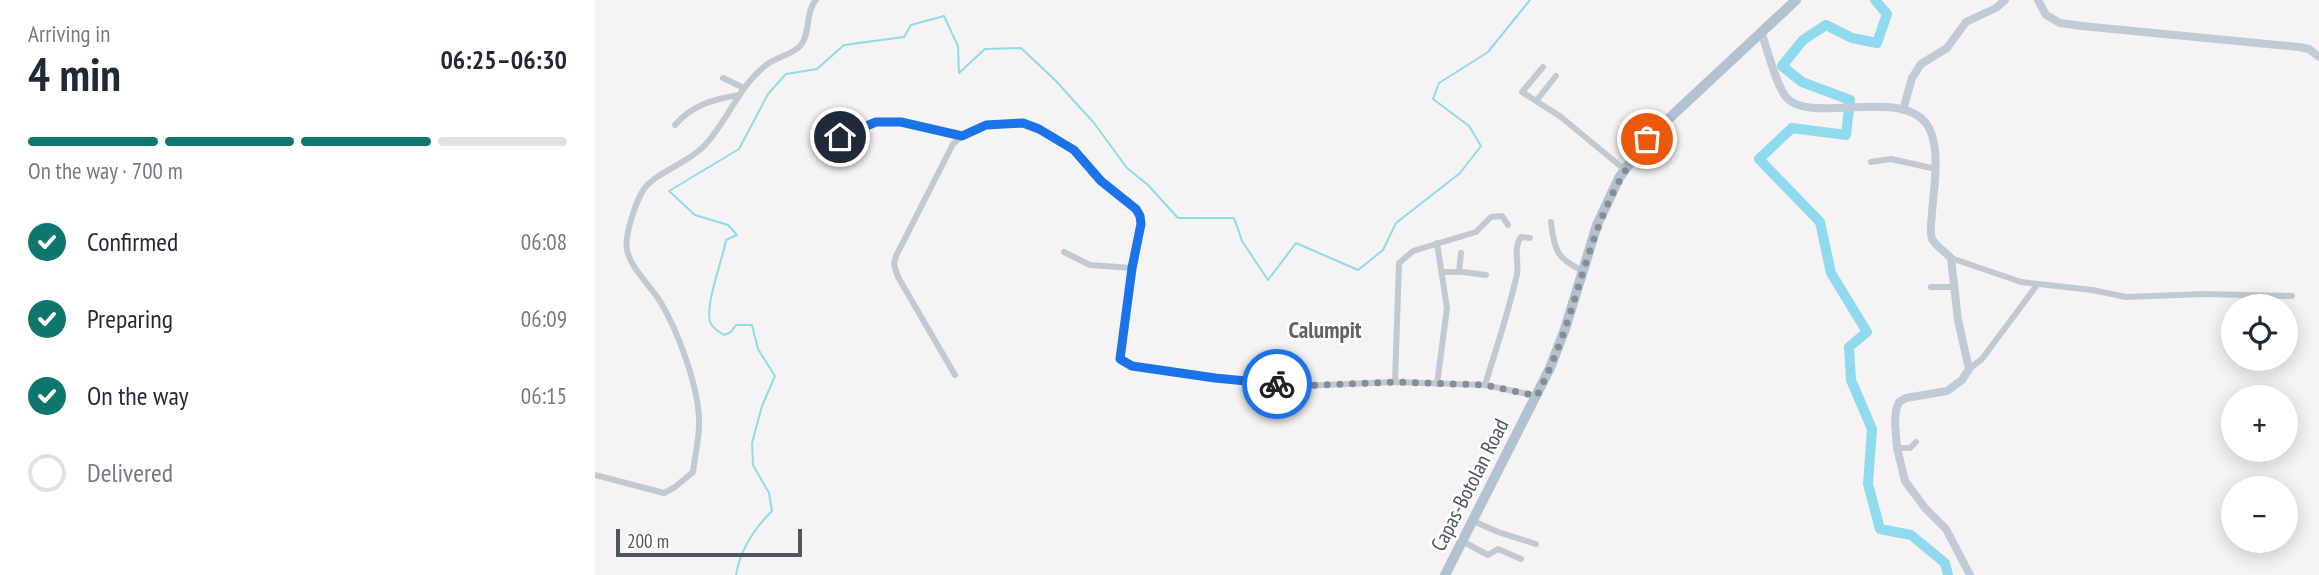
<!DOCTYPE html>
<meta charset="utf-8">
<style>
body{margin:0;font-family:"PT Sans Narrow",sans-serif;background:#f2f2f3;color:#1f2937;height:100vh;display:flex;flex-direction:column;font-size:26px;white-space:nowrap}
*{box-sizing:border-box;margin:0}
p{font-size:23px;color:#747a83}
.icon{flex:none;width:38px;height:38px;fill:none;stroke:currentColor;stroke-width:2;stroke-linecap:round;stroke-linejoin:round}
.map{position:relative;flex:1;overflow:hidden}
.panel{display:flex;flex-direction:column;background:#fff;width:595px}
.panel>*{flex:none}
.controls{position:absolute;left:1626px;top:294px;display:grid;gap:14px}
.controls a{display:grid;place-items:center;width:77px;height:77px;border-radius:50%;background:#fff;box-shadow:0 4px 18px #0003;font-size:35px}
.scale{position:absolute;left:21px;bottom:18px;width:186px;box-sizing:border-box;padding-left:7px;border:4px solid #4a5661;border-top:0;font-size:19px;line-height:24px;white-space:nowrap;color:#4a5661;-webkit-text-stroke:5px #fff;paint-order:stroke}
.pin{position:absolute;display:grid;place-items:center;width:60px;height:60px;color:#fff;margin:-30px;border:4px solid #fff;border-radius:50%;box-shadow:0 2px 7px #0007}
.courier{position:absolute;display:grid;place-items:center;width:70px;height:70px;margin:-35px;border:5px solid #1a73e8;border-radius:50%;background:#fff;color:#222;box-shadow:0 2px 9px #0007}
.summary em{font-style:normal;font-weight:800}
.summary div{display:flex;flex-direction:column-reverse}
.summary{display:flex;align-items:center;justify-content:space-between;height:119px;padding:0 28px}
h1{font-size:46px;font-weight:800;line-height:52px}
.bar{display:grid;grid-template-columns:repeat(4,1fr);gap:10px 7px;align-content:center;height:84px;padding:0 28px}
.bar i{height:9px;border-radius:5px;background:#e0e1e3}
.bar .on{background:#0f766e}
.bar p{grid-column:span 4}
ol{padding:0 28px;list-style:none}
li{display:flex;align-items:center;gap:21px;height:77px}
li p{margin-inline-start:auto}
li .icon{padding:7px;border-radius:50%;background:#0f766e;color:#fff;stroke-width:4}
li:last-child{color:#747a83}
li i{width:38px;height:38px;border:4px solid #e0e1e3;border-radius:50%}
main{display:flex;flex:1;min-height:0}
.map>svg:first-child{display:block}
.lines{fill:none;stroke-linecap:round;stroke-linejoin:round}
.stream{stroke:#90daee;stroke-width:2}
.river{stroke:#90daee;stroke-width:10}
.street{stroke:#c1cad2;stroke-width:6}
.secondary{stroke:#c1cbd6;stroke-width:8}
.primary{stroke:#b3c2d1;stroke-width:10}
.done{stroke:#868d94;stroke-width:7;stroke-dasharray:0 12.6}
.route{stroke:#1a73e8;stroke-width:9}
.labels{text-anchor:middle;stroke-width:5;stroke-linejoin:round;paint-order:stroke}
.street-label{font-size:21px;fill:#4a5661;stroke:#fff}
.neighbourhood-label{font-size:23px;font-weight:bold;fill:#5f6368;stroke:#fff}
</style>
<main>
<section class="panel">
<div class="summary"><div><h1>4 min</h1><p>Arriving in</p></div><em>06:25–06:30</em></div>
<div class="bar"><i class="on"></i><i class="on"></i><i class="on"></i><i></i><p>On the way · 700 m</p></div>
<ol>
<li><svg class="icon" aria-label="check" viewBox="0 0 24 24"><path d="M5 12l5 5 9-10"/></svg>Confirmed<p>06:08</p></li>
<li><svg class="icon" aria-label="check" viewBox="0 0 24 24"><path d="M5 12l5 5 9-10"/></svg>Preparing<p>06:09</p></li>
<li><svg class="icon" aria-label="check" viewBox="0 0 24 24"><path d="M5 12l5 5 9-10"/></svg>On the way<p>06:15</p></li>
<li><i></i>Delivered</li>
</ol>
</section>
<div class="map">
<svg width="1724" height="575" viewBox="0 0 1724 575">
<rect width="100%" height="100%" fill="#f5f3f3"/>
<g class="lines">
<path class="stream" d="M141,575c4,-25 18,-46 36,-64l-3,-18 -16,-28 -1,-22 10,-37 13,-30 -17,-27 -6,-24h-16l-5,7 -7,3c-5,-3 -10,-6 -13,-11 -8,-15 12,-65 15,-84l11,-5 -9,-10 -33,-10 -26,-24 70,-42 29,-55 18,-20 31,-5 27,-24 60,-8 7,-12 33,-9 14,30 1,27 26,-24 36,-1 34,32 39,43 33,45 21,17 30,33h56l8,23 26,39 28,-37 62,27 25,-20 13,-27 64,-50 21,-27 -12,-20 -36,-27 6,-16 49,-31 42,-52"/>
<path class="river" d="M1280,0l12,14 -10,29 -25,-5 -26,-13 -23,15 -21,26 20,16 48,18 -4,35 -54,-7 -33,31 61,63 11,51 36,59 -18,15 2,33 21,49 -4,55 12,45 31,6 34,28 3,12"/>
<g class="street">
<path d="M948,67l-21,25 39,25 64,53"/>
<path d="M128,78l21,10"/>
<path d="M941,101l20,-25"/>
<path d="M80,125c17,-20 39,-26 64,-30"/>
<path d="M231,144l50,-22h25l61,14"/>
<path d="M1276,162l20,-3 45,10"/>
<path d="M956,222c3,28 6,37 32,49"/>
<path d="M842,243l10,65 -10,76"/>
<path d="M469,252l26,13 42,3"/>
<path d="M1356,258l70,24 71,8 34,7 78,-3 88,2"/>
<path d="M847,272h21l23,3"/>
<path d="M864,272l2,-19"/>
<path d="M1336,287h24"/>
<path d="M1374,369l13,-10 55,-74"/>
<path d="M360,375l-57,-98 -4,-13 2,-8 57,-112c36,-34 84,-23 119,5 11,9 19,23 30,33 14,13 36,21 39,42l-21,131 7,9 88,14 84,8 96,-4 90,3 52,11"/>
<path d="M800,382l4,-119 14,-12 63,-19 15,-15 11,-1 6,9"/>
<path d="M890,385c11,-36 24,-74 32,-111 2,-13 -4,-26 4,-37l9,1"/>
<path d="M1302,448h13l6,-6"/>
<path d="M0,475l69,18 11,-6 18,-15c2,-18 7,-36 6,-53 -1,-33 -21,-88 -38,-116 -10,-17 -30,-34 -34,-53 -3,-14 9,-49 17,-61 11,-16 44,-26 60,-43 24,-25 34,-59 61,-80 10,-9 28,-11 36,-21 10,-13 4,-33 15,-45"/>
<path d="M878,521l25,11 38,12"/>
<path d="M867,541l26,14 10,-6 23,10"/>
</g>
<g class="secondary">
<path d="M1443,0l8,15 14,8 22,3 217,21 10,2 10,8"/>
<path d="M1166,32c7,18 14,51 25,65 23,28 110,-9 139,25 17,20 9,66 7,90 0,8 -3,19 0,27 4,7 13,13 19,19l7,62 11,49 -7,11 -15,11 -41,7 -7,4 -3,8 -1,12 2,26 8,33 20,27 21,21 24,46"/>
<path d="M1308,110l9,-32 9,-14 26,-16 19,-26 30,-14 9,-8"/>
</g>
<path class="primary" d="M850,575l105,-207 15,-39 32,-104 22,-47 28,-39 149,-139"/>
</g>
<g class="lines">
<path class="done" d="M682,384l22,2 96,-4 90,3 52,11c11,-23 21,-46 29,-70 23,-69 34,-127 81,-187"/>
<path class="route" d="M245,137l36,-15h25l61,14 24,-11 37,-2 16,6 35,21 27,31 35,28 4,7 1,8 -9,44 -12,91 12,7 83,12 62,6"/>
</g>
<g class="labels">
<g class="street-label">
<text transform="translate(875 485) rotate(-63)" y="7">Capas-Botolan Road</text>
</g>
<g class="neighbourhood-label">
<text x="730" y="338">Calumpit</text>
</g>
</g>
</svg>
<div class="controls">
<a><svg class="icon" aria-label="locate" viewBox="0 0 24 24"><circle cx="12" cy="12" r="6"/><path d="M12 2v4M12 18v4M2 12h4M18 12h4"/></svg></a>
<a>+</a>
<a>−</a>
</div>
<div class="scale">200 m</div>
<div class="pin" style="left:1052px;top:139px;background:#ea580c"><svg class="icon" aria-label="bag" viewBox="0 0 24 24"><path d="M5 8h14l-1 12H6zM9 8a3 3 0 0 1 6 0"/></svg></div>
<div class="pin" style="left:245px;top:137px;background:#1f2937"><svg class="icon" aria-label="home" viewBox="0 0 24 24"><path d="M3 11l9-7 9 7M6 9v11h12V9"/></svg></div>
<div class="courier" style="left:682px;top:384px"><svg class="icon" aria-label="bike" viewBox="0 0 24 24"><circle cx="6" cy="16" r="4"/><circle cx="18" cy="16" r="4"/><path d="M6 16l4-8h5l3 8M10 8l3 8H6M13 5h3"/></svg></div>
</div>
</main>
